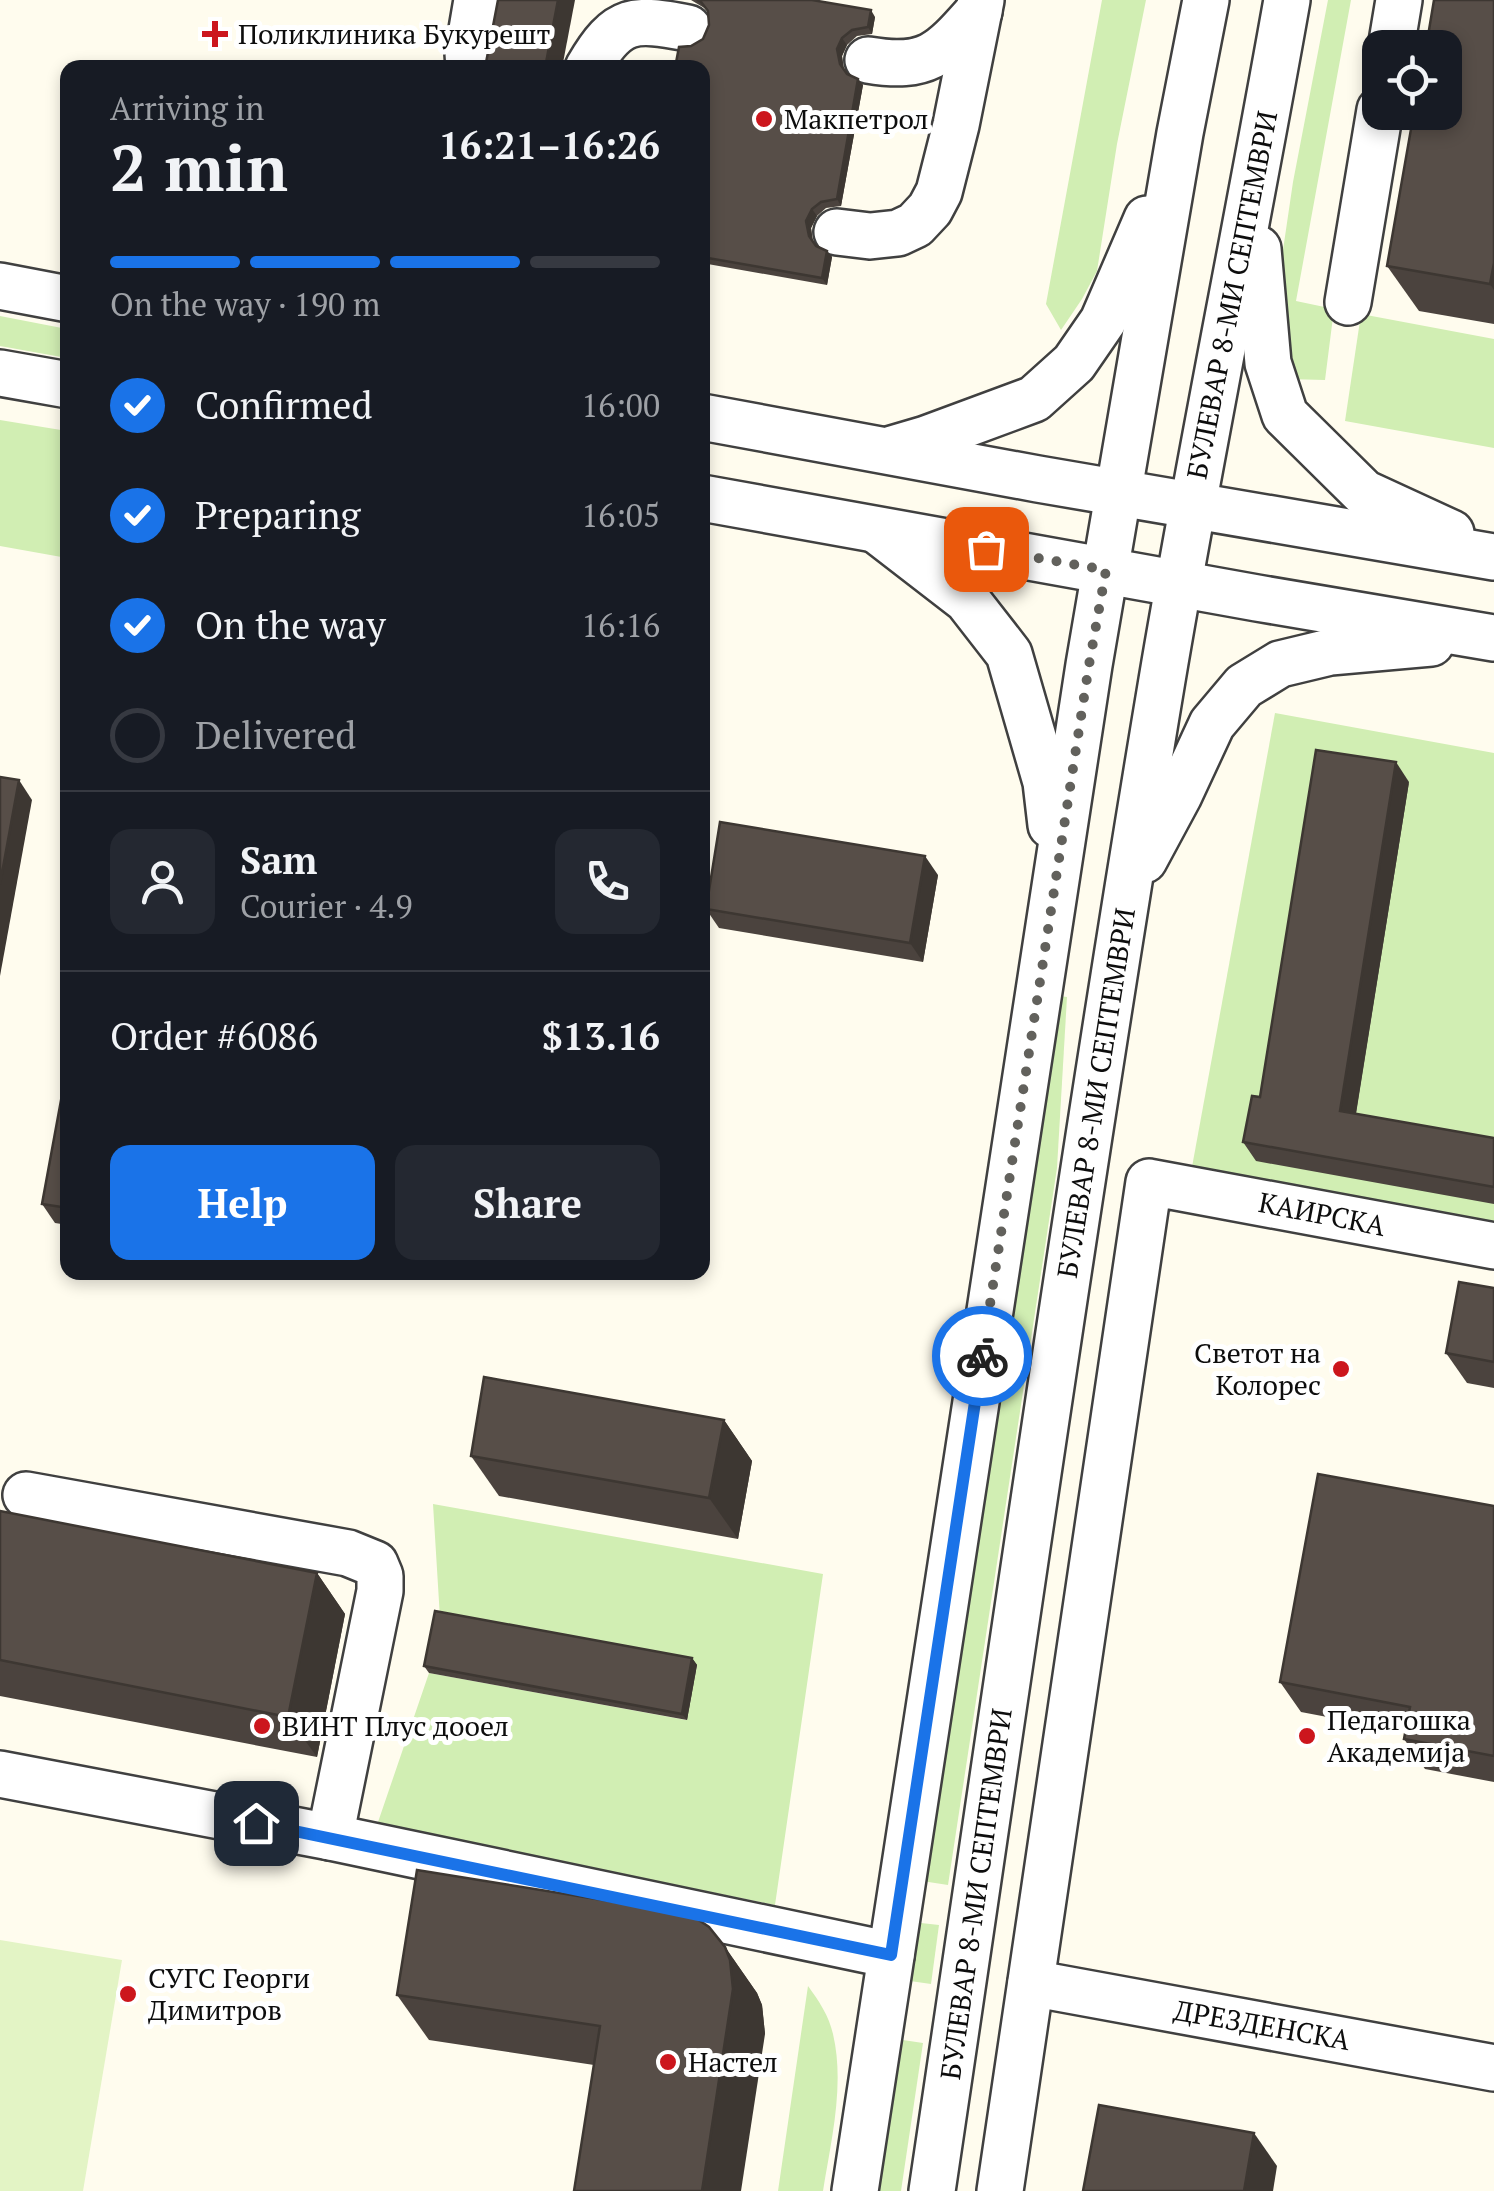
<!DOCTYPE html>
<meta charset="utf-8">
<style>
body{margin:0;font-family:"PT Serif",serif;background:#242831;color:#f1f3f6;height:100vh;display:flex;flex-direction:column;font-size:38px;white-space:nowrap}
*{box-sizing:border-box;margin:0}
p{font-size:32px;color:#9ea1a6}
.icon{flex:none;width:55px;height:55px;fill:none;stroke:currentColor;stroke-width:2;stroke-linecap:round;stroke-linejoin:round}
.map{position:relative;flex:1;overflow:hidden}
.details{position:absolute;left:60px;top:60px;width:650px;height:1220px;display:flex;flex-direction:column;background:#171b24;border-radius:20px;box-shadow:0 5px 15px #0003}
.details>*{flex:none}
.fabs{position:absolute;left:1362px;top:30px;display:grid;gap:20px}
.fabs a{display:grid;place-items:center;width:100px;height:100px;border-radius:20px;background:#171b24;box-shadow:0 5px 15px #0003;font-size:50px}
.pin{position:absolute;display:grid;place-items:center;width:85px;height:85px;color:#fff;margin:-42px;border-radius:20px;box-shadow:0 5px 15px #0006}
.courier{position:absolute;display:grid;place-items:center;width:100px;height:100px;margin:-50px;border:8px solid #1a73e8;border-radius:50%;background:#fff;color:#222;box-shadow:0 2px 12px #0007}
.head em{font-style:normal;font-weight:700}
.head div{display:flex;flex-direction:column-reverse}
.head{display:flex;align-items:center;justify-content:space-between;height:170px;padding:0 50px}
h1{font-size:65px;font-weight:700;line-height:75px}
.bar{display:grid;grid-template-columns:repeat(4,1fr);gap:15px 10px;align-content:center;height:120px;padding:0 50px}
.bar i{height:12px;border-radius:8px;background:#363941}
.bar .on{background:#1a73e8}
.bar p{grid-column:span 4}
.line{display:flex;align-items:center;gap:25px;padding:0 50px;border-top:2px solid #363941}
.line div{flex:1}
.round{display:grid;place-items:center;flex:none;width:105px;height:105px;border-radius:20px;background:#242831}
ol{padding:0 50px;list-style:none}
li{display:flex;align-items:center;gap:30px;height:110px}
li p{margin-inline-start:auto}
li .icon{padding:10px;border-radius:50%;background:#1a73e8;color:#fff;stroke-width:4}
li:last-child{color:#9ea1a6}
li i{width:55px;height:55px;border:5px solid #363941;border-radius:50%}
.cta{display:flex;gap:20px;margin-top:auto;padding:20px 50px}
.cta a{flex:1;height:115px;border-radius:20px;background:#1a73e8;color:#fff;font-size:40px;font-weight:700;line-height:115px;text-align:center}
.cta a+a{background:#242831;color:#f1f3f6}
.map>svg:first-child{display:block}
.green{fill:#d1eeb3}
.pitch{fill:#e3f4c5}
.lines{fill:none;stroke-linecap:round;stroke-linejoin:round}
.minor-casing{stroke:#404040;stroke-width:50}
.minor{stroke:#fff;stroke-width:45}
.wall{fill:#4b433e}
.shaded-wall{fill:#3d3732}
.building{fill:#574e48;stroke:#3d3732;stroke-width:2.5}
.done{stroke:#62615c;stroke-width:10;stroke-dasharray:0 18}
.route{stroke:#1a73e8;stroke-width:12}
.poi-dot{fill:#cc161d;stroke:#fff;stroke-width:4}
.labels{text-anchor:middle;stroke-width:10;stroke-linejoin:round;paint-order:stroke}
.poi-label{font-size:28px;fill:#0d0d0d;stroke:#fff;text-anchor:start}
.street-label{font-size:28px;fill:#0d0d0d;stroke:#fff}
</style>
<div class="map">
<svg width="1494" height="2191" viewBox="0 0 1494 2191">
<rect width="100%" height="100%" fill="#fffcee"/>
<g class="green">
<path d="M1102,0h44l-29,144 -20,127 -15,28 -21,31 -15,-26z"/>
<path d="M1328,0h23l-55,301 38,8 -9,71 -39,-1 -8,-95 15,-102z"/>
<path d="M1361,314l133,25v109l-149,-27z"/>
<path d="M0,316l67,13v29l-67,-12z"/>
<path d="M0,420l67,11v127l-67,-12z"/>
<path d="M1275,713l219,40v469l-302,-55z"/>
<path d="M1060,996l7,1 -10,171 -109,717 -26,-4z"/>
<path d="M433,1504l390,70 -48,331 -398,-80 52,-152 257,47 11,-54 -257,-48z"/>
<path d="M912,1922l27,3 -8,59 -28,-4z"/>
<path d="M808,1986c11,15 21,30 25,48 12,51 -2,107 -10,157h-45z"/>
<path d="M896,2039l27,4 -22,148h-27z"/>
</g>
<path class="pitch" d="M0,1940l122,20 -39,231h-83z"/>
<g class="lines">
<defs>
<g id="minor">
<path d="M1391,48l8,-48"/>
<path d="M868,60c60,10 73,-6 111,-49"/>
<path d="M469,68l-1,-15 9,-53"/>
<path d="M588,68c30,-52 46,-50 100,-40"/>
<path d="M837,232l33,4 28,-3 17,-8 15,-16 9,-17 17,-67 25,-125"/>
<path d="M1258,249l10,114 17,52 79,78 87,40"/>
<path d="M0,286l68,13"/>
<path d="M1348,302l32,-192"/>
<path d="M0,373l68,12"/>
<path d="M702,417l336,62 456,78"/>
<path d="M892,449l34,-10 108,-40 40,-36 29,-42 44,-102"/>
<path d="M702,498l555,100 237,40"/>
<path d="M879,532l88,68 42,54 37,128 5,43"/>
<path d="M1144,860l35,-65 33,-71 32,-38 36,-22 50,-12 101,-9"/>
<path d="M26,1495l322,58 27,11 5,12v15l-50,246"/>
<path d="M0,1774l330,63 561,118"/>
<path d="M1031,1983l463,85"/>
<path d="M855,2191l234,-1526 91,-532 26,-133"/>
<path d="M932,2191c75,-504 146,-1008 230,-1511 38,-227 85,-453 125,-680"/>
<path d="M1000,2191l149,-1009 345,64"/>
</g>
</defs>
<use href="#minor" class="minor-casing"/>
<use href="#minor" class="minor"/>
</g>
<g class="wall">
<path d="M691,0h121l63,17 -3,17 -15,2 -10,9 -5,11 2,14 3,4 11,5 5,6 -22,121 -15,2 -9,8 -6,12 2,14 3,4 11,5 5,6 -5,28 -125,-22v-195l-11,-22 12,-7 6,-14 -1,-14 -2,-2z"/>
<path d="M1494,0v324l-75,-13 -32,-45z"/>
<path d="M1409,782l-53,332 138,24v66l-238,-43 -13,-19 17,-45z"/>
<path d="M938,875l-15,87 -204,-34 -13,-19z"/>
<path d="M68,1085v140l-13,-2 -13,-19z"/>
<path d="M595,1272h38l-1,7z"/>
<path d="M1494,1288v100l-27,-5 -21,-30z"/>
<path d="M724,1420l28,41 -14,78 -239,-43 -28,-40z"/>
<path d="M1494,1506v276l-69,-13 -21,-30 2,-7 -105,-20 -21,-30z"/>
<path d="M0,1511l317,62 28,41 -28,143 -317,-61z"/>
<path d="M692,1658l5,7 -10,55 -258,-47 -5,-7z"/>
<path d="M725,1947l32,46 5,12 3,29 -171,31 -165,-25 -32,-45z"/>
</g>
<g class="shaded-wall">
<path d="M558,0h17l-13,68h-17z"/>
<path d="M871,10l4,7 -3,17 -4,-7z"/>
<path d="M842,38l5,7 -5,11 2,15 -4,-7 -3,-15z"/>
<path d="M858,79l5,6 -22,121 -4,-7z"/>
<path d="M812,209l5,7 -6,12 2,15 -4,-7 -3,-15z"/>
<path d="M827,251l5,6 -5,28 -5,-7z"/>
<path d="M1494,263v27l-4,-6z"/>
<path d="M1396,762l13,20 -56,349 -13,-20z"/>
<path d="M19,780l13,20 -32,176v-92z"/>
<path d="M925,856l13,19 -15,87 -13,-19z"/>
<path d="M724,1420l28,41 -14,78 -29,-41z"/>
<path d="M317,1573l28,41 -28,143 -29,-40z"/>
<path d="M692,1658l5,7 -10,55 -5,-6z"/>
<path d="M725,1947l32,46 5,12 3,29 -24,157h-39z"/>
<path d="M1254,2133l23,33 -4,25h-29z"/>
</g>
<g class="building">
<path d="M498,0h60l-13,68h-60z"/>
<path d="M697,0h115l59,10 -3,17 -16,3 -10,8 -5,11 3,15 7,10 11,5 -21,120 -16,3 -9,7 -6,12 3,15 7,10 11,5 -5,27 -120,-21v-189h-27l4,-21 12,-1 12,-7 6,-14 -1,-14 -7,-9z"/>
<path d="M1434,0h60v263l-4,21 -103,-18 27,-154h31v-64h-19z"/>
<path d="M1316,750l80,12 -56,349 154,27v49l-251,-45 9,-46 8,1z"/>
<path d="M0,777l19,3 -19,104z"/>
<path d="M720,822l205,34 -15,87 -204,-34z"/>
<path d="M64,1084l4,1v123l-26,-4z"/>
<path d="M1459,1282l35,6v74l-48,-9z"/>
<path d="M484,1377l240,43 -15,78 -238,-42z"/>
<path d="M1318,1474l176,32v250l-90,-17 6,-32 -130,-25z"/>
<path d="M0,1511l317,62 -29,144 -288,-57z"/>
<path d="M435,1611l257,47 -10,56 -258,-48z"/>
<path d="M417,1870l273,44 19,13 16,20 5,13 3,29 -31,202h-128l26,-165 -203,-31z"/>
<path d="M1099,2105l155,28 -10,58h-161z"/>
</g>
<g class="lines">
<path class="done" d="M982,1356l107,-691 17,-95 -120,-21"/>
<path class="route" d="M256,1823l635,132 91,-599"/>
</g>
<g class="poi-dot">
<path d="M210 19h10v10h10v10h-10v10h-10v-10h-10v-10h10z"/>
<circle cx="764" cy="119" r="10"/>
<circle cx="1341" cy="1369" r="10"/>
<circle cx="262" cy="1726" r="10"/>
<circle cx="1307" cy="1736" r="10"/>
<circle cx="128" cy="1994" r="10"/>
<circle cx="668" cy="2062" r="10"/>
</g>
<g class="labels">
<g class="poi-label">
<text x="238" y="44">Поликлиника Букурешт</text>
<text x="784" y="129">Макпетрол</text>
<text x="1321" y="1363" text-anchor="end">Светот на<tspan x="1321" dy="32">Колорес</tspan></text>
<text x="1327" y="1730">Педагошка<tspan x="1327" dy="32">Академија</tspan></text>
<text x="282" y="1736">ВИНТ Плус дооел</text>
<text x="148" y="1988">СУГС Георги<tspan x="148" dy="32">Димитров</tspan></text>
<text x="688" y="2072">Настел</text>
</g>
<g class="street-label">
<text transform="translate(1232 295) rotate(-79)" y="10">БУЛЕВАР 8-МИ СЕПТЕМВРИ</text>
<text transform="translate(1096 1093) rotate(-81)" y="10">БУЛЕВАР 8-МИ СЕПТЕМВРИ</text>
<text transform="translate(1322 1214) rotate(11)" y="10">КАИРСКА</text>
<text transform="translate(976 1894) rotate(-82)" y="10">БУЛЕВАР 8-МИ СЕПТЕМВРИ</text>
<text transform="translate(1262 2025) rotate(10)" y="10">ДРЕЗДЕНСКА</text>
</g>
</g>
</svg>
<div class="fabs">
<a><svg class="icon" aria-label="locate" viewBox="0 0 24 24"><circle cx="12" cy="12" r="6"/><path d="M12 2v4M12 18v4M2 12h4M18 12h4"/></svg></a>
</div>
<div class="pin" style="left:986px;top:549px;background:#ea580c"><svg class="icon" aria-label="bag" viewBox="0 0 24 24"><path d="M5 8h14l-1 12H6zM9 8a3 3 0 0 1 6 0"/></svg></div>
<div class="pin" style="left:256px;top:1823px;background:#1f2937"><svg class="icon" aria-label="home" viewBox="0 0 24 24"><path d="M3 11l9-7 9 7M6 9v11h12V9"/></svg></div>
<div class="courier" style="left:982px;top:1356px"><svg class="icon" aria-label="bike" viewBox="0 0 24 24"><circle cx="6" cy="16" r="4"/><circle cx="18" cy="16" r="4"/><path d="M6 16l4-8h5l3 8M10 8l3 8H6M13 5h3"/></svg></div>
<section class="details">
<div class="head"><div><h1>2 min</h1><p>Arriving in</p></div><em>16:21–16:26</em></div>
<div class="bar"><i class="on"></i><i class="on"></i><i class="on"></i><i></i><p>On the way · 190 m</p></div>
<ol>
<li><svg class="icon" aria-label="check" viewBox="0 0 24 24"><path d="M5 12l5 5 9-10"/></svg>Confirmed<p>16:00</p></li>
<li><svg class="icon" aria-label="check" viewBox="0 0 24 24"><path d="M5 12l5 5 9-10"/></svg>Preparing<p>16:05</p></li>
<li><svg class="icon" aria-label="check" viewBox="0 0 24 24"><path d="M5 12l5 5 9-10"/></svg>On the way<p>16:16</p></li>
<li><i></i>Delivered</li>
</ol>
<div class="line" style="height:180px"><a class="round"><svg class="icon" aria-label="person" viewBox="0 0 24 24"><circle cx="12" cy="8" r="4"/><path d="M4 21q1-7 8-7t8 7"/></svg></a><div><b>Sam</b><p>Courier · 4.9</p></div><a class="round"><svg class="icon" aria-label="phone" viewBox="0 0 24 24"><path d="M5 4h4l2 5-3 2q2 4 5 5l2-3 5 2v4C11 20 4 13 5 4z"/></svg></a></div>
<div class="line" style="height:130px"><div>Order #6086</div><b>$13.16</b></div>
<div class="cta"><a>Help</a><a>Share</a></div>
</section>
</div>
